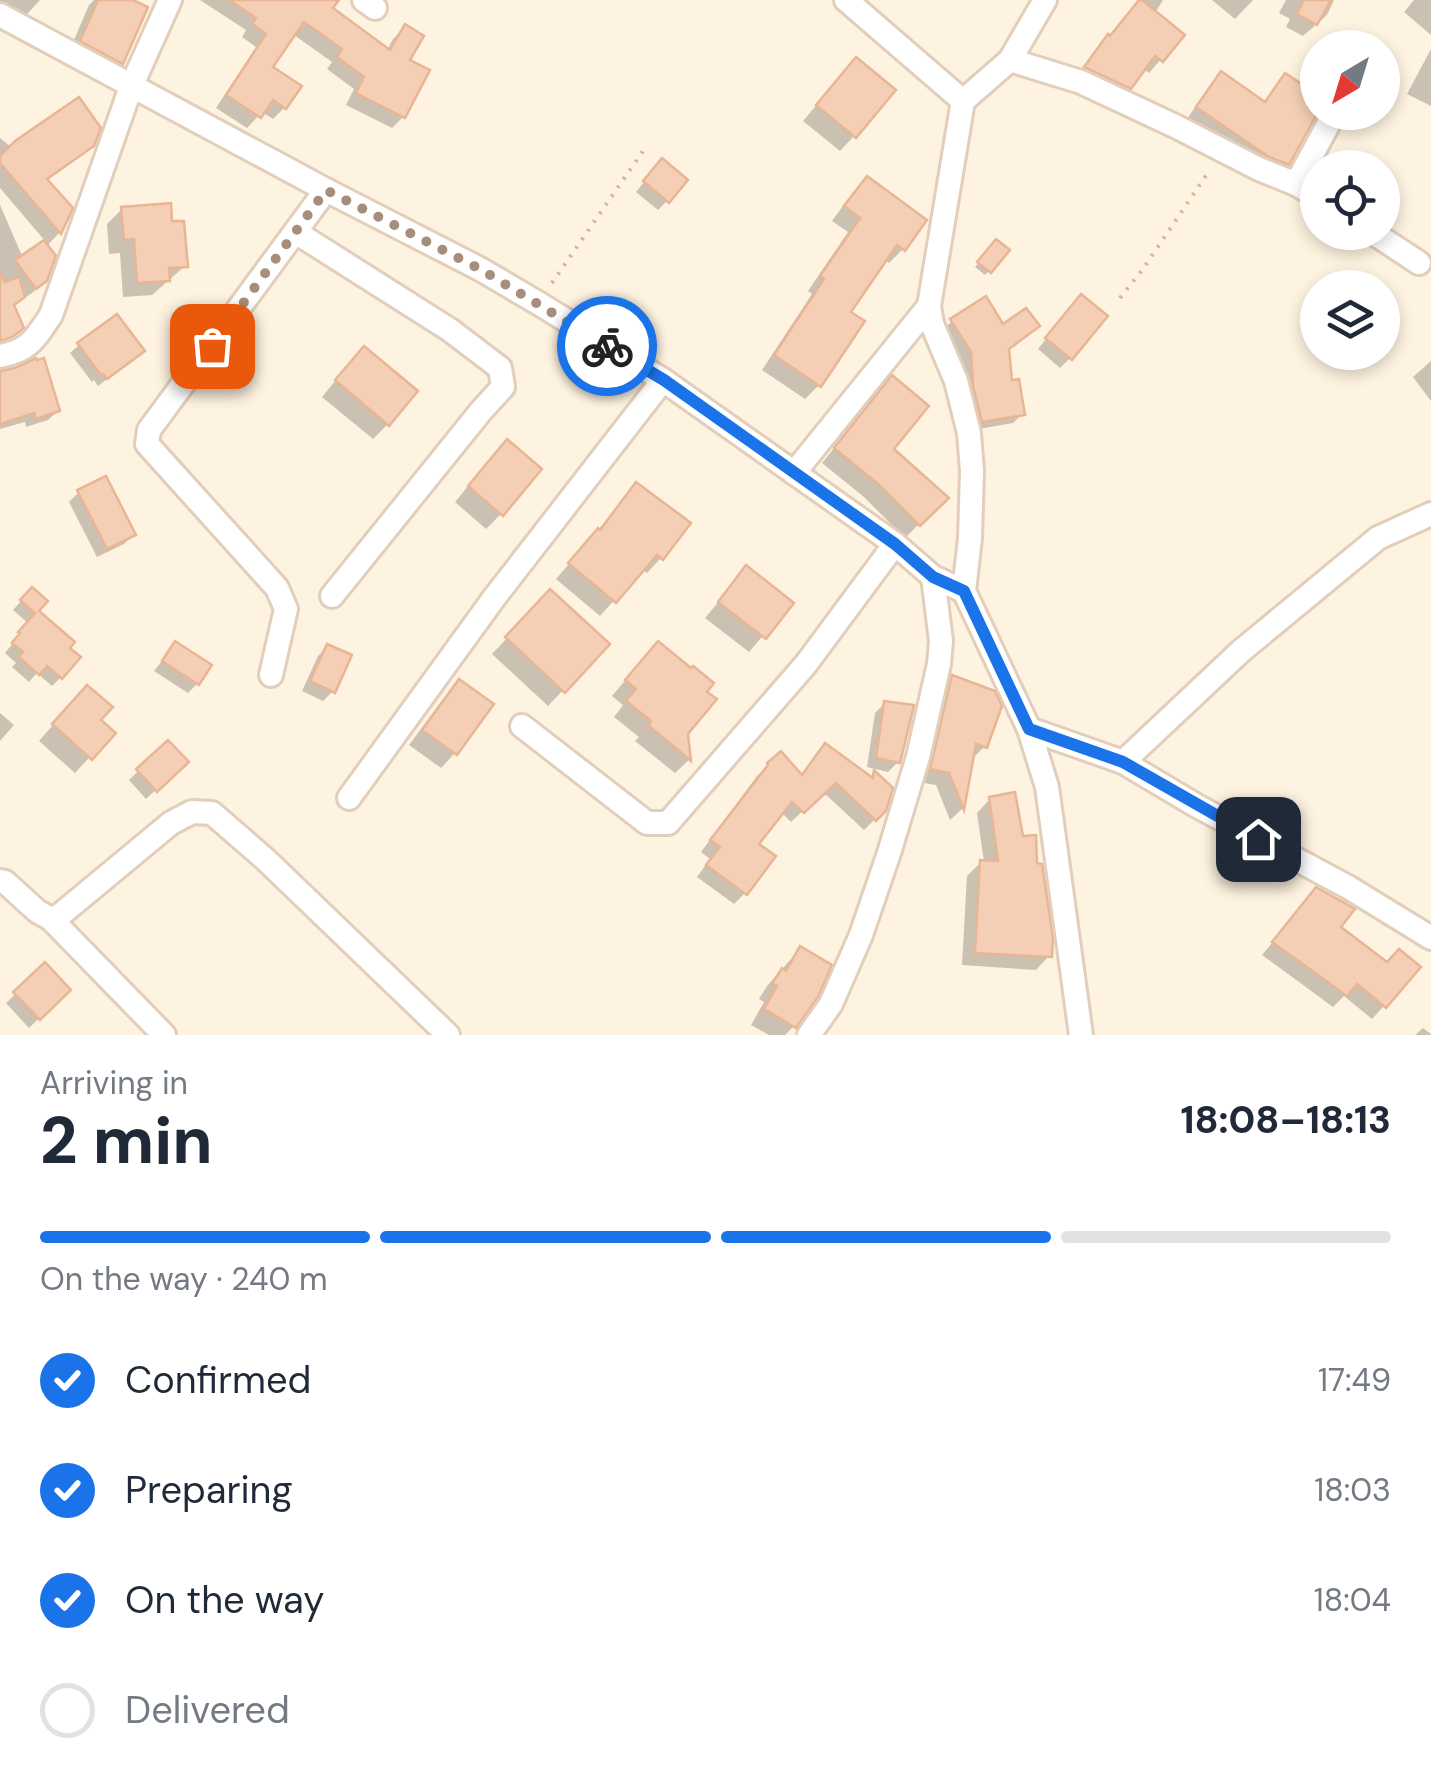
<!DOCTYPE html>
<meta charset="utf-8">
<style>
body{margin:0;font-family:"DM Sans",sans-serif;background:#f2f2f3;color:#1f2937;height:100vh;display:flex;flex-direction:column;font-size:38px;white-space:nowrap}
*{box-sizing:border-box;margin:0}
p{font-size:32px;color:#747a83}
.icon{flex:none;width:55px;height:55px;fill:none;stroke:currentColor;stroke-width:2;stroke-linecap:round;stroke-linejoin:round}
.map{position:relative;height:1035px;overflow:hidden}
.sheet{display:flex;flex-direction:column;background:#fff;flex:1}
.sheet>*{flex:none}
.needle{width:65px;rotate:218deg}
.fabs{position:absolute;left:1300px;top:30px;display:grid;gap:20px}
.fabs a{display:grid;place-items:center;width:100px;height:100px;border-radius:50%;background:#fff;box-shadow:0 5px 15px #0003;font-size:50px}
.pin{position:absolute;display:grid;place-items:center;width:85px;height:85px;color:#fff;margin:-42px;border-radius:20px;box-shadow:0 5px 15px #0006}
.courier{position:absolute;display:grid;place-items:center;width:100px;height:100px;margin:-50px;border:8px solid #1a73e8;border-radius:50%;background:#fff;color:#222;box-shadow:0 2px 12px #0007}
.head em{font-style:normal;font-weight:800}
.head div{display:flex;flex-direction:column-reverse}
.head{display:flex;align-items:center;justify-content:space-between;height:170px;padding:0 40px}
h1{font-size:65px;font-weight:800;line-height:75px}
.bar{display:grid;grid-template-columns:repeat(4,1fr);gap:15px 10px;align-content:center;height:120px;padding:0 40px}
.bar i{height:12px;border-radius:8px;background:#e0e1e3}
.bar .active{background:#1a73e8}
.bar p{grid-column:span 4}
ol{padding:0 40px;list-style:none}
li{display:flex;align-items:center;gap:30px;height:110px}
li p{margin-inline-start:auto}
li .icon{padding:10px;border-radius:50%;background:#1a73e8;color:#fff;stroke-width:4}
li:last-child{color:#747a83}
li i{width:55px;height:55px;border:5px solid #e0e1e3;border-radius:50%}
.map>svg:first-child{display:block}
.shadow{fill:#0003}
.building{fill:#f5cfb5;stroke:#e8b595;stroke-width:2.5}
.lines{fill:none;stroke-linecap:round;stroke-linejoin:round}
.minor-casing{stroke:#e2cebb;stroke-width:28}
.path{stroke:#d9b299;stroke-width:4;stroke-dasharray:2.5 8;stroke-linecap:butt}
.minor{stroke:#fff;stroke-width:22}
.done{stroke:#a68d7c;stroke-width:10;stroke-dasharray:0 18}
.route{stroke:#1a73e8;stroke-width:12}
</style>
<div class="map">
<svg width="1431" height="1035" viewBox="0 0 1431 1035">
<rect width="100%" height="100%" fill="#fef2e0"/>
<g class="shadow">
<path d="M0,0h40l-22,24 -18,-14z"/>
<path d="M94,0h33l-6,62 -15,15 -39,-21 22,-51z"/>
<path d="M200,0h136l-7,8 58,42 6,-11 12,-12 1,34 -3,56 -11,11 -46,-23 8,-16 -27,-20 5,-7 -38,-27 -24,33 14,40 -11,11 -11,-7 -15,16 -31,-20 40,-61 -14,-10 4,-7z"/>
<path d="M1139,0h24l-8,13 27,22 -33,38 -6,-5 -26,32 -42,-20 21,-30 13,-12z"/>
<path d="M1212,0h41l-18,19z"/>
<path d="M1286,0h48l-7,15 -24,21 -17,-9 4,-8 -11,-6z"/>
<path d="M1414,0h17v35l-27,-23z"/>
<path d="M1431,49v57l-24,-12z"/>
<path d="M1221,74l42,29 22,-27 2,88 -13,13 -89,-55 23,-34z"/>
<path d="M842,75l12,61 -14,15 -37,-30z"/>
<path d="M0,138l11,9 81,-3 -13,13 -33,24 24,27 -11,25 -13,14 -1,33 -13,13 -9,6 -1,-2 -10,9 9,21 -21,19v-141l23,53 23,-16 -46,-54z"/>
<path d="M653,171l14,30 -9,9 -22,-18z"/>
<path d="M867,179l36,70 -14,14 -5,-4 -36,54 -29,72 -14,14 -43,-29 50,-76 -4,-3 40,-59 -16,-11 21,-29z"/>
<path d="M122,209l48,15 15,42 -33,29 -29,2 -3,-44 -11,1 -2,-30z"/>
<path d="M996,242l10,9 -21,24 -10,-8z"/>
<path d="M1072,307l-2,51 -10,10 -22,-19z"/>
<path d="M952,321l55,29 2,33 13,31 -9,9 -40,7 -8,-34 -2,-34 -20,-32z"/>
<path d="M79,345l54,14 -35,27 -4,-6 -2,2 -22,-29z"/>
<path d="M1431,361v40l-18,-24z"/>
<path d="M349,364l39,60 -15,15 -51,-42z"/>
<path d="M0,374l58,37 -10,9 -22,7 -1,-5 -25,7z"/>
<path d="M879,392l12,58 54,48 -40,40 -41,-41 -42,-34z"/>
<path d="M492,457l9,57 -15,15 -31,-27z"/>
<path d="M637,485l24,73 -14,15 -5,-4 -42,47 -44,-37z"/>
<path d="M79,492l54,42 -9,10 -27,13 -28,-55z"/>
<path d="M746,569l45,34 -42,49 -44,-34z"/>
<path d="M550,592l57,52 -59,62 -56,-52z"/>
<path d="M23,599l13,12 25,66 -9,9 -15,-13 -8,9 -17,-15 4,-4 -11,-10 8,-10 -2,-1 17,-19 -15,-13z"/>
<path d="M176,644l21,40 -9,9 -34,-22z"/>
<path d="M328,646l5,45 -10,10 -21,-10 16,-35z"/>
<path d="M644,658l42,75 3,27 -14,13 -40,-32 4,-4 -25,-20 9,-12 -11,-9z"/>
<path d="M952,678l32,69 -13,13 -9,49 -12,11 -14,-35 -18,-3 22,-91z"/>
<path d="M460,682l-5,71 -14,15 -32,-23 36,-48z"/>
<path d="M72,703l40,30 -37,40 -36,-32z"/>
<path d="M885,703l13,59 -10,10 -21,-5 8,-54z"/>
<path d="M0,713l14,12 -14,16z"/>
<path d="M168,743l18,19 -40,37 -17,-19z"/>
<path d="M825,747l44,31 5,-5 1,46 -11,11 -41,-38 -32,30 -10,-10 -26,32 -10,49 -11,11 -37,-27 13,-18 -9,-7 56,-76 11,-11 32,12z"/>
<path d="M990,799l59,157 -13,14 -74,-5 5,-89 14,-14h3l-7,-49z"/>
<path d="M1316,890l21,37 49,38 32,3 -46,51 -28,-23 -11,11 -71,-52z"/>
<path d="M800,949l-6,77 -9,9h-16l-18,-10 13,-23 -5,-3 8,-13z"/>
<path d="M45,966l23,24 -39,38 -23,-25z"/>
<path d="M1423,1028l8,6v1h-16z"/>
</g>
<g class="building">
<path d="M98,0h35l15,7 -25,57 -43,-23z"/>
<path d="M229,0h110l-6,8 57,42 15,-26 19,12 -14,24 20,10 -25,48 -49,-25 8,-16 -27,-20 5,-8 -38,-27 -31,45 29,19 -16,23 -13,-9 -12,18 -35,-23 40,-61 -14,-10 4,-6z"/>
<path d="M1139,0h3l43,35 -22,27 -8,-6 -24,33 -47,-22 24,-33 2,2z"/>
<path d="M1304,0h27l-14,25 -20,-11z"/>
<path d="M856,57l40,33 -40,48 -40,-33z"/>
<path d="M1221,71l44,31 20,-29 33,22v17l-29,53 -20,-8 -73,-50z"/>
<path d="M79,97l22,31 -7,18 -47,33 26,29 -12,26 -61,-71v-7l15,-15z"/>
<path d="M662,158l26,22 -19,23 -26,-22z"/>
<path d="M867,176l60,44 -22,31 -8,-6 -46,67 14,9 -44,66 -47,-32 50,-76 -4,-3 40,-58 -16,-12z"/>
<path d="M171,203l1,18h12l4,46 -19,1 1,13 -33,2 -3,-44 -10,1 -3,-33z"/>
<path d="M996,239l14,11 -19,23 -14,-11z"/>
<path d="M44,240l12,16 -9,25 -11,8 -21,-29z"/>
<path d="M0,272l5,10 14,-5 6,20 -11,8 10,23 -12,9 -12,4z"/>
<path d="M1081,294l27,22 -36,44 -27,-22z"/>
<path d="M986,296l17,28 23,-16 14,18 -31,23 3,31 7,-1 6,36 -43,7 -9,-36 -2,-34 -21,-33z"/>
<path d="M117,314l28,37 -38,28 -4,-5 -2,1 -24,-32z"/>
<path d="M364,346l54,45 -29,35 -54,-46z"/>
<path d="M36,358l1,2 7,-2 16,53 -24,8 -2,-6 -34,11v-53l15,-3z"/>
<path d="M892,375l37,31 -35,43 55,49 -29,28 -42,-42 -44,-36z"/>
<path d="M507,439l35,30 -39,47 -35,-30z"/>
<path d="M106,476l30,59 -29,14 -30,-59z"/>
<path d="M636,482l55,41 -28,37 -6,-5 -41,48 -48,-40 30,-35 2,2z"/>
<path d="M746,565l48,38 -28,36 -48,-37z"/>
<path d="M32,587l16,14 -9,10 36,31 -5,6 11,9 -19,22 -15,-13 -8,9 -20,-18 4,-5 -11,-9 8,-10 -2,-1 17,-19 -15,-13z"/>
<path d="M550,589l60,55 -45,49 -60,-56z"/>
<path d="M175,641l37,24 -13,20 -37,-24z"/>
<path d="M658,641l33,27 2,-2 21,17 -7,9 10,7 -29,35 3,27 -43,-36 3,-4 -25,-20 10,-12 -11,-9z"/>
<path d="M327,644l25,11 -17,38 -25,-12z"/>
<path d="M952,675l43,16 7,15 -15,42 -11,-4 -12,66 -15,-37 -19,-4z"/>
<path d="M459,679l35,25 -37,51 -35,-25z"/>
<path d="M87,685l26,22 -12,13 15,13 -24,27 -40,-36z"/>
<path d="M884,701l30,4 -14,58 -24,-5z"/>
<path d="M168,740l21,22 -32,30 -21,-23z"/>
<path d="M825,743l48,35 1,-8 19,18 -7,23 -10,10 -40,-38 -32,30 -12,-11 -33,42 17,12 -29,39 -41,-30 14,-18 -10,-7 58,-75 -1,-2 14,-12 21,24z"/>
<path d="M1015,792l8,44 13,-1 1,28 5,1 11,74 -1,19 -77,-4 5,-93 18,1 -9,-64z"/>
<path d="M1316,887l39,22 -14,18 46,35 12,-13 22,18 -35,41 -29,-24 -10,12 -75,-54z"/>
<path d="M800,946l32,19 -14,32 -22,31 -32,-19 13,-23 -5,-2 10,-16 4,3z"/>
<path d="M45,962l26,28 -31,30 -27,-28z"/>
</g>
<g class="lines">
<defs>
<g id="minor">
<path d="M364,0l11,8"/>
<path d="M846,0l117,101"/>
<path d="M0,15l326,175 154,79 58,34 125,77 232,164 38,33 31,14"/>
<path d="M1010,60l71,22 96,45 82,42 37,15 39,-72"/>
<path d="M963,101l-34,205 3,18 24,57 13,52 3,38 -2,67 -6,53 65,138 18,58 34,248"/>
<path d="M963,101l47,-41 35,-60"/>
<path d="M1296,184l22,13"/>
<path d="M1372,232l47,31"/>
<path d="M297,233l153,97 50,38 3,19 -22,24 -149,185"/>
<path d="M0,356c29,-5 36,-18 51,-41l80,-228 39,-87"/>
<path d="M794,473l135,-167"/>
<path d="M271,675l15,-66 -9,-21 -130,-144 2,-14 177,-240"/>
<path d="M522,726l125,97h21l138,-159 89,-120"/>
<path d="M1029,729l94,33 74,44 151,81 83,51"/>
<path d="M1123,762l118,-111 137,-113 53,-24"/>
<path d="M349,798l145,-200 169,-218"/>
<path d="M0,881l5,1 32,29 14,8 9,-4 111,-92 21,-11 20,1 53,46 183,176"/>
<path d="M51,919l113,116"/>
<path d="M809,1035l22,-31 30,-69 28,-82 29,-96 21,-93 2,-23 -8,-64"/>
</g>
</defs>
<use href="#minor" class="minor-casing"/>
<g class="path">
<path d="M552,283l91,-132"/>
<path d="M1120,298l23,-29 66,-98"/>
</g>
<use href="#minor" class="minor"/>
</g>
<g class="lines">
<path class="done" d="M212,346l114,-156 154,79 127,77"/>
<path class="route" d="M607,346l57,34 231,164 38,33 31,14 65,138 94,33 135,77"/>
</g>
</svg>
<div class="fabs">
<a><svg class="needle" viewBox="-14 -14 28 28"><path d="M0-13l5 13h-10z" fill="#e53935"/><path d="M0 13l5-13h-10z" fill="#747a83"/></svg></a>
<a><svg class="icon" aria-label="locate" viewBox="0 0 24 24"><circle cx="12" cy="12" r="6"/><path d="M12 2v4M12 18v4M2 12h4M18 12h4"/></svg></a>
<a><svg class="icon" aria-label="layers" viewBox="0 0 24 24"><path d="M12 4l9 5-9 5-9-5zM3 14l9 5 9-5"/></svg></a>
</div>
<div class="pin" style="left:212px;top:346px;background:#ea580c"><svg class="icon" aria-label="bag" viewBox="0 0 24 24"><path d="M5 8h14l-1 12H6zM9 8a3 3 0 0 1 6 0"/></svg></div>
<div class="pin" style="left:1258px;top:839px;background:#1f2937"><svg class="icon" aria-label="home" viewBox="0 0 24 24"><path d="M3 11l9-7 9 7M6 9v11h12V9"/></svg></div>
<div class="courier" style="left:607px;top:346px"><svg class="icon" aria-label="bike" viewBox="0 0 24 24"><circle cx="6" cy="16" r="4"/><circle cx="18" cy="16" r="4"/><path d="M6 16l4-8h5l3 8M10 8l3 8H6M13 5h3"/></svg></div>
</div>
<section class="sheet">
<div class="head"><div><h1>2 min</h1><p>Arriving in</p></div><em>18:08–18:13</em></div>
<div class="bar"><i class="active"></i><i class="active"></i><i class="active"></i><i></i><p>On the way · 240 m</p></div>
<ol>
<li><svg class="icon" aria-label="check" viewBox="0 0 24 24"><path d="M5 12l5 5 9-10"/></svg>Confirmed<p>17:49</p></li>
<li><svg class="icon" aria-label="check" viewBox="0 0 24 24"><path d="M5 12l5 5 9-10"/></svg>Preparing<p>18:03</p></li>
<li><svg class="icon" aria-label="check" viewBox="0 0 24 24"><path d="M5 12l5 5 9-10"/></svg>On the way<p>18:04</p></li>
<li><i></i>Delivered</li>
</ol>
</section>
